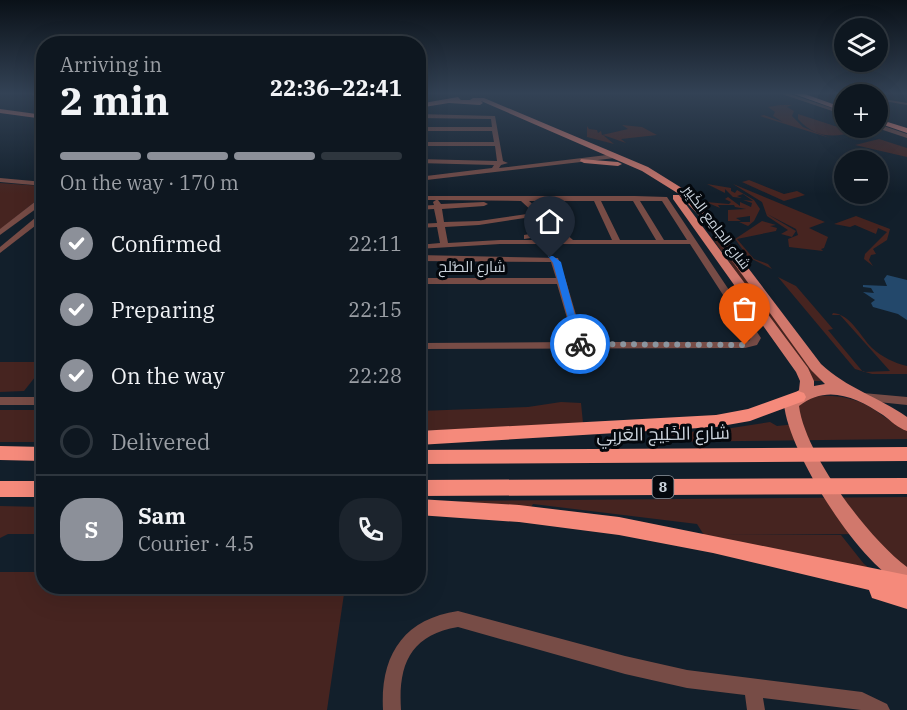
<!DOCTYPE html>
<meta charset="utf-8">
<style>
body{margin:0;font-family:"IBM Plex Serif",Cairo,serif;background:#1c242d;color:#f1f3f6;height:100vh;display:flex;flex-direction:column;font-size:22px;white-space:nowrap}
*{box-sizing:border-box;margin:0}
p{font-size:20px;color:#9b9fa5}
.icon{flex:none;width:33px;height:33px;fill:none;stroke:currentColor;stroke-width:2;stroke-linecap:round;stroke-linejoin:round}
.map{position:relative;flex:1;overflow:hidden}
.panel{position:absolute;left:36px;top:36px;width:390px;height:558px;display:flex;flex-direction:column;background:#0e1720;border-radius:24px;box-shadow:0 6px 24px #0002,0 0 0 2px #2e363e}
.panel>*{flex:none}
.fabs{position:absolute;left:834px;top:18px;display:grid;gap:12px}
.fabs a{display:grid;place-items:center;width:54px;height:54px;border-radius:50%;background:#0e1720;box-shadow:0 6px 24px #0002,0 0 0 2px #2e363e;font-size:30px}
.pin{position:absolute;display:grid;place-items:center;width:51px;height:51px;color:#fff;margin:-62px -26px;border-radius:50% 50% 50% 0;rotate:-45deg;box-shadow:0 0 6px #0007}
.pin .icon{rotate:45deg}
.courier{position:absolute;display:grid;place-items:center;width:60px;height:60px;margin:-30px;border:4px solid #1a73e8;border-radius:50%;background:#fff;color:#222;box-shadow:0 2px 8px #0007}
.overview em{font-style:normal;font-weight:700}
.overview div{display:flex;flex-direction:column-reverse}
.overview{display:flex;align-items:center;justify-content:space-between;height:102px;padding:0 24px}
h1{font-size:39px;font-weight:700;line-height:45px}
.bar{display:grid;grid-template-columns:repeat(4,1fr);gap:9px 6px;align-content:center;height:72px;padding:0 24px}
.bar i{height:8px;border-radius:4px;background:#2e363e}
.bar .on{background:#8c9099}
.bar p{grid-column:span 4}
.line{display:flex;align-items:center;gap:15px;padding:0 24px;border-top:2px solid #2e363e}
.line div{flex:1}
.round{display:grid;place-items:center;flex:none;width:63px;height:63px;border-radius:24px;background:#1c242d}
ol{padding:0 24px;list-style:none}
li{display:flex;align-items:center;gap:18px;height:66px}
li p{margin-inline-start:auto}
li .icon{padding:6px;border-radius:50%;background:#8c9099;color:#fff;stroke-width:4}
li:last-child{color:#9b9fa5}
li i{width:33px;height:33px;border:3px solid #2e363e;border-radius:50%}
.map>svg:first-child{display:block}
.green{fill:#462420}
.water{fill:#23486b}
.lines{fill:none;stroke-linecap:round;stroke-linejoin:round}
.minor{fill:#774c46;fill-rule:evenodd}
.major{fill:#d1786c;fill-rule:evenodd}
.highway{fill:#f58a7b;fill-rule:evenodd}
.route{fill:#1a73e8}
.done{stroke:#8b959f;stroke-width:6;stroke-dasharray:0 10.8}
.labels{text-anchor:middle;stroke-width:6;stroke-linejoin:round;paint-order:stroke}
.far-street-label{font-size:14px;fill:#ccd4dd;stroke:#04080d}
.shield{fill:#04080d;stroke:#90979f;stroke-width:1.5}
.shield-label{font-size:14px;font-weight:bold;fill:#ccd4dd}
.street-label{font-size:15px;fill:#ccd4dd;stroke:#04080d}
.near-street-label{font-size:18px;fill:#ccd4dd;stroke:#04080d}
</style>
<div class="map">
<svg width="907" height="710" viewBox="0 0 907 710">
<rect width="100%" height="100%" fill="#121f2b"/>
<g class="green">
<path d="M780,105h12l-5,2 7,4 -2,5 11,11 27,11 -70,-22 4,-1 19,7 -10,-6 2,-4 -7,-5z"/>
<path d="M798,114l52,17 5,1c-22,6 -40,6 -57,-13z"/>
<path d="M622,125l20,2 15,8 -36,4 5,4 -23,-8 11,9 -27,-7v-8h-7h7v-3l2,3 8,1 1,3 3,-2 1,4 26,-6z"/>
<path d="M879,139l28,9v9l-52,-12z"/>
<path d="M749,180l35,14 13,-3 8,4 -21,6 -42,-19z"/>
<path d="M0,183l41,3 2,9 -43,35z"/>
<path d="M707,184l24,4v3l4,2 2,-3 17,10 6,9 -6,12 -6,5 -9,-4h11v-6l-14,2 5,3h-13v-11l18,-1 -11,-2 -1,-2h-16l2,3 -14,-6 23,2 2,-2 -6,-3 3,-2 12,9v-4l11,5 1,-4 -9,-3 10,1 -10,-7 -6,2 5,2 -9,-1 -8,-8v4z"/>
<path d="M733,184l92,38 -16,6 19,9 -4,11 -3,1 2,2 -34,-4 -1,-8 10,-4 -2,-6 -29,-15 29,17 -4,6 -11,-3 7,-4 -21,-14 -5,-14z"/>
<path d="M856,216l34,13 -3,11 -14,9 3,5 -5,1 -2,5 4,6 -9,-7 1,-5 22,-22 -9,-4 -2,6 -21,-9 -5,2 -16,-3z"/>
<path d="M762,221l14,4 -6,1 7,2 -1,3 -39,8 17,20 14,5 4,5 -24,-12 -13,-18z"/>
<path d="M713,239l4,1 94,128 14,13h-11z"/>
<path d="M778,277l18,9 37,43 -5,1 35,42 27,-1 -50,-56h-8l1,-2c17,1 28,24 39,35 10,9 22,15 35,18v8h-35l-17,-5z"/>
<path d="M0,362h43v5l-19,24 -24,1z"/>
<path d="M820,396c18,-1 34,2 50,11 13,8 21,17 37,19v13l-247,3 4,-8 61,-5 45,-7 7,4 19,-2v-16l14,-11z"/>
<path d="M561,402l20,1 2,20 -164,8 -1,-20 110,-4z"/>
<rect x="0" y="410" width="43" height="32"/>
<path d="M907,497v77l-44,-40 -147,1h125l23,29 12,9 -172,-38 -7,-11 -164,-20 -2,3 -74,-6z"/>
<path d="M0,506l43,1v27h-35l-8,4z"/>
<path d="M0,572h43l1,14 301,1 -18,123h-327z"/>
</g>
<path class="water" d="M887,275l20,5v40l-9,-6 -25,-7 -2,-4 4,-3 -12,-8 11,1 -3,-5 -8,-1v-2l24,1 -3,-7z"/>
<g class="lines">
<g class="minor">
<path d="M32,94h12v3l-12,-2z"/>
<path d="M782,94h8l54,18v3z"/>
<path d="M878,98l29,5v2l-29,-5z"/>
<path d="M418,114l77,2 8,45 5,2 -7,2 -2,3 116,-14 3,2 -3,2 -197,23v-4l74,-9 2,-3 -76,-2v-4l79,2 -2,-15h-77v-4h76l-2,-11h-74v-4h74l-1,-8 -73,-1z"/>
<path d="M878,124l29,10v4l-30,-10z"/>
<path d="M0,178l44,4v4l-44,-4z"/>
<path d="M418,196h217l32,1 94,141 -4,7 -12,3 -327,1v-6l156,-1 -17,-58h-139v-6h138l-5,-16 -133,-1v-6l140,3 8,23 18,61h161l4,-1 2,-3 -61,-94h-190l-82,5v-4l22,-2 -3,-16 -19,1v-4l19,-1 -3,-14 -16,1v-4l16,-1 -1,-3 3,-2h-18zM438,200l83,1 13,12 -55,8 -35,1 -2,-13 42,-3 4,-2 -4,-2 -43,2zM529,201h65l18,39h-39zM601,201h32l23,39h-36zM640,201h22l25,39h-23zM538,216l15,14 -29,5v4l33,-5 7,6h-64l-52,3 -3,-16 34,-2z"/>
<path d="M41,197h3v6l-44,32v-6z"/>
<path d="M41,213h3v6l-44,34v-6z"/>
<path d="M863,393l44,4v8l-48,-5 -2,-3 2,-3z"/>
<rect x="0" y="397" width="44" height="8"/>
<path d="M458,611l167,45 62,14 175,22 25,12 3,6h-29l-98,-12 2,12h-18l-2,-15 -58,-7 -62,-14 -167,-47c-48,8 -60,38 -57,83h-18c-3,-54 20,-91 75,-99z"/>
</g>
<g class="major">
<path d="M458,97l3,3h9l3,-2h11l164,69 37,23 23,25 113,149c25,24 58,33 86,53v14c-9,-3 -16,-10 -24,-16 -27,-18 -56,-31 -84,-9 6,48 69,132 108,161v20c-45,-17 -119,-135 -123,-183l15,-14 1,-9 -4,-9 -123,-173v-4h6l129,173 6,13v5l11,-2 -14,-14 -109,-151 -23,-25 -37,-23 -161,-70 2,2 -3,2 -31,-2 -31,5v-4z"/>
<path d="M0,109l44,6v4l-44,-6z"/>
<path d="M581,159l37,3 4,2 -4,2 -34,-3 -4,-2z"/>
</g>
<g class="highway">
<path d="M794,94h11l39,14v4z"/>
<path d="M878,119l29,9v5l-29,-10z"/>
<path d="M798,391l6,2 2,4 -2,4 -54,20 -34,6 -298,18v-14l298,-16 32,-6z"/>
<path d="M0,446l44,1v14l-44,-1z"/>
<path d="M907,447v14l-489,3v-14z"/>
<path d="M907,478v16l-489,2v-16z"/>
<rect x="0" y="481" width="44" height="16"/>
<path d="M418,499l101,6 100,12 288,58v34l-35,-11 -3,-8 -156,-37 -94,-18 -100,-13 -101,-7z"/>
</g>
</g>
<linearGradient id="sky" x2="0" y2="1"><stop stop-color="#0a1118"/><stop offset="0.48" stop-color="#334255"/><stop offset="1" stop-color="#334255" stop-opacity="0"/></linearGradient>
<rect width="907" height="194" fill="url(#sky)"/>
<path class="route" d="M548,256h5l8,6 22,84 -8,-2 -22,-81z"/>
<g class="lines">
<path class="done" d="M580,344l165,1"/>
</g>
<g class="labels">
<g class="far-street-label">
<text transform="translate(717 227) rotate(53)" y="5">شارع الجامِع الكَبِير</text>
</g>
<rect class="shield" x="652.5" y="476" width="21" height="22" rx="4.5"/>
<g class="shield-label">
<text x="663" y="492">8</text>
</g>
<g class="street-label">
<text x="472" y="272">شارع الصُّلح</text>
</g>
<g class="near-street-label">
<text transform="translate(663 434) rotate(-1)" y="6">شارع الخَلِيج العَربِي</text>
</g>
</g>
</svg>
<div class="fabs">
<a><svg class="icon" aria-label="layers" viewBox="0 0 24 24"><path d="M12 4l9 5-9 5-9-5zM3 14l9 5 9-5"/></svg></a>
<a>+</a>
<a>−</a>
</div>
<div class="pin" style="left:745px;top:345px;background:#ea580c"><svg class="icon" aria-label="bag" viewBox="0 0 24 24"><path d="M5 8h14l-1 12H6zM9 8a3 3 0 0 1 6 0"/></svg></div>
<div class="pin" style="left:550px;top:258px;background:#1f2937"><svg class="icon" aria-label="home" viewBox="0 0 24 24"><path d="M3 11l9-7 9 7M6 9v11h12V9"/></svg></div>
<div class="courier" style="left:580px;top:344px"><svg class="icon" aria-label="bike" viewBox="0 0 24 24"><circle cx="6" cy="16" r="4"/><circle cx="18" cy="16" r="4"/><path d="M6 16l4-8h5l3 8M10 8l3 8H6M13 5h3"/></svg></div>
<section class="panel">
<div class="overview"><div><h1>2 min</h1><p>Arriving in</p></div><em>22:36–22:41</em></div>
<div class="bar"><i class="on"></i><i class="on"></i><i class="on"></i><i></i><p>On the way · 170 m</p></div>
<ol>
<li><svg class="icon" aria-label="check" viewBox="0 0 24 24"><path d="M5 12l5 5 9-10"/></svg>Confirmed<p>22:11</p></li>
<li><svg class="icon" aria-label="check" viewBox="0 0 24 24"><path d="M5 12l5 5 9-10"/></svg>Preparing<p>22:15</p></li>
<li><svg class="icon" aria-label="check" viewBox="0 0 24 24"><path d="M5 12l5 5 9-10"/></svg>On the way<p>22:28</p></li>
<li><i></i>Delivered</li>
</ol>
<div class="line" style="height:108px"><b class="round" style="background:#8c9099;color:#fff">S</b><div><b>Sam</b><p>Courier · 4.5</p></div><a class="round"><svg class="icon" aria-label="phone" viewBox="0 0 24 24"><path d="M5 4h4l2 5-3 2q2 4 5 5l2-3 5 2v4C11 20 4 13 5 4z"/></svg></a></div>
</section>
</div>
